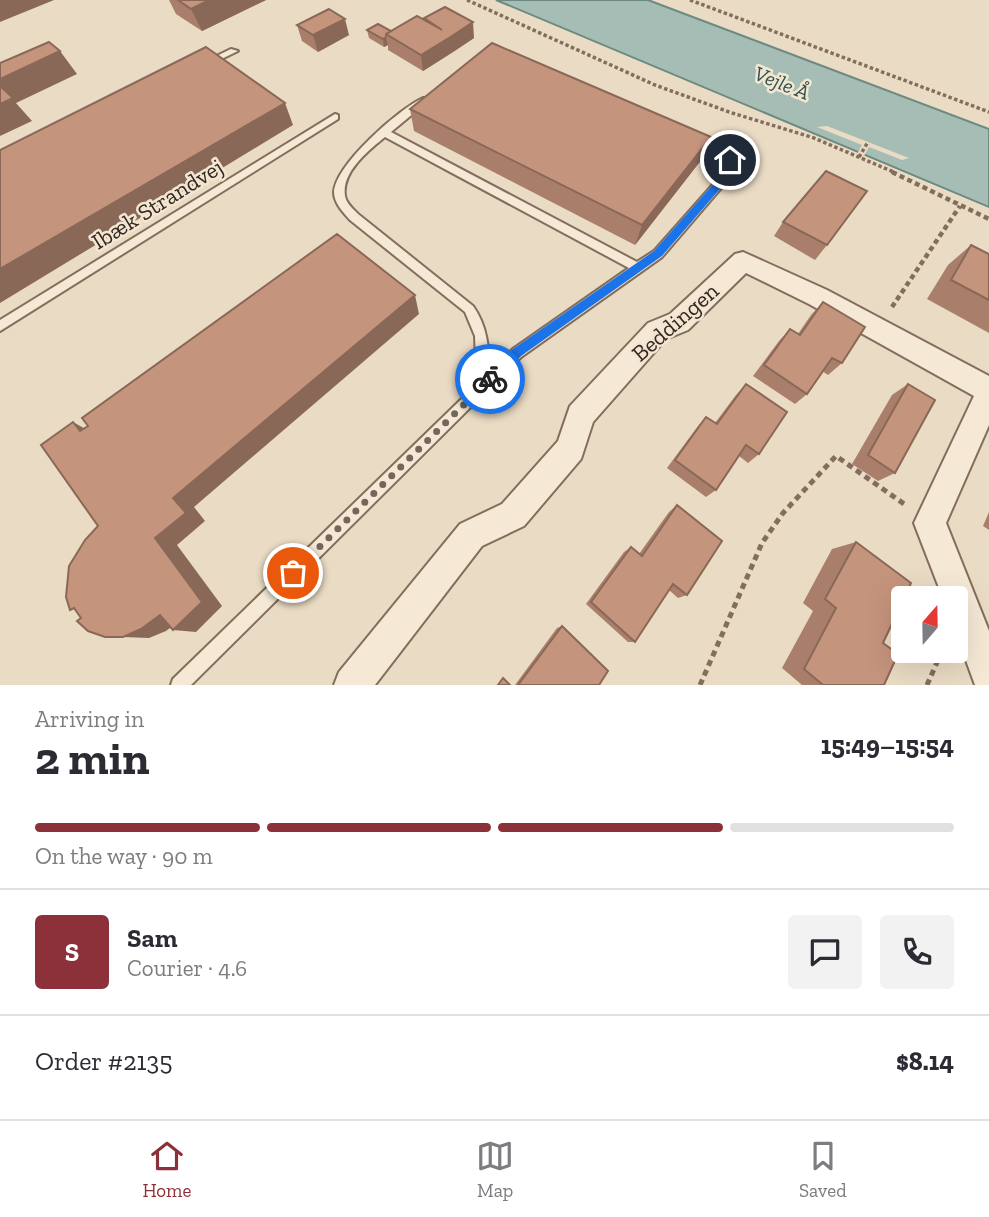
<!DOCTYPE html>
<meta charset="utf-8">
<style>
body{margin:0;font-family:"Zilla Slab",serif;background:#f2f2f3;color:#2b2b33;height:100vh;display:flex;flex-direction:column;font-size:26px;white-space:nowrap}
*{box-sizing:border-box;margin:0}
p{font-size:23px;color:#7c7c81}
.icon{flex:none;width:38px;height:38px;fill:none;stroke:currentColor;stroke-width:2;stroke-linecap:round;stroke-linejoin:round}
.map{position:relative;height:685px;overflow:hidden}
.drawer{display:flex;flex-direction:column;background:#fff;flex:1}
.drawer>*{flex:none}
.needle{width:46px;rotate:20deg}
.buttons{position:absolute;left:891px;top:586px;display:grid;gap:14px}
.buttons a{display:grid;place-items:center;width:77px;height:77px;border-radius:7px;background:#fff;box-shadow:0 7px 28px #0002;font-size:35px}
.pin{position:absolute;display:grid;place-items:center;width:60px;height:60px;color:#fff;margin:-30px;border:4px solid #fff;border-radius:50%;box-shadow:0 2px 7px #0007}
.courier{position:absolute;display:grid;place-items:center;width:70px;height:70px;margin:-35px;border:5px solid #1a73e8;border-radius:50%;background:#fff;color:#222;box-shadow:0 2px 9px #0007}
.summary em{font-style:normal;font-weight:700}
.summary div{display:flex;flex-direction:column-reverse}
.summary{display:flex;align-items:center;justify-content:space-between;height:119px;padding:0 35px}
h1{font-size:46px;font-weight:700;line-height:52px}
.bar{display:grid;grid-template-columns:repeat(4,1fr);gap:10px 7px;align-content:center;height:84px;padding:0 35px}
.bar i{height:9px;border-radius:5px;background:#e1e1e2}
.bar .selected{background:#8c313a}
.bar p{grid-column:span 4}
.line{display:flex;align-items:center;gap:18px;padding:0 35px;border-top:2px solid #e1e1e2}
.line div{flex:1}
.round{display:grid;place-items:center;flex:none;width:74px;height:74px;border-radius:7px;background:#f2f2f3}
.tab-bar{display:flex;justify-content:space-around;align-items:center;height:98px;border-top:2px solid #e1e1e2;background:#fff;font-size:19px;color:#7c7c81}
.tab-bar a{display:grid;justify-items:center;gap:4px}
.tab-bar .selected{color:#8c313a}
.map>svg:first-child{display:block}
.water{fill:#a5bdb4;stroke:#6d8a81;stroke-width:2}
.pier{fill:#eadbc4}
.lines{fill:none;stroke-linecap:round;stroke-linejoin:round}
.service-casing{stroke:#836d5c;stroke-width:4}
.minor-casing{stroke:#836d5c;stroke-width:4}
.path-far2{stroke:#836d5c;stroke-width:3.5;stroke-dasharray:3.5 2.5;stroke-linecap:butt}
.path-far1{stroke:#836d5c;stroke-width:4.5;stroke-dasharray:5 3.5;stroke-linecap:butt}
.path{stroke:#836d5c;stroke-width:5;stroke-dasharray:6 4.5;stroke-linecap:butt}
.service{fill:#f5e9d6;fill-rule:evenodd}
.minor{fill:#f5e9d6;fill-rule:evenodd}
.wall{fill:#a97f6c}
.shaded-wall{fill:#8a6858}
.building{fill:#c5947d;stroke:#8a6858;stroke-width:2}
.route{fill:#1a73e8}
.done{stroke:#746659;stroke-width:7;stroke-dasharray:0 12.6}
.labels{text-anchor:middle;stroke-width:5;stroke-linejoin:round;paint-order:stroke}
.far-water-label{font-size:21px;font-style:italic;fill:#2f524d;stroke:#f2e6d3}
.street-label{font-size:23px;fill:#34271f;stroke:#f2e6d3}
</style>
<div class="map">
<svg width="989" height="685" viewBox="0 0 989 685">
<rect width="100%" height="100%" fill="#eadbc4"/>
<path class="water" d="M496,0h152l341,129v78z"/>
<path class="pier" d="M827,126l82,32 -7,2 -33,-13 -5,9 -7,-2 5,-9 -45,-18z"/>
<g class="lines">
<defs>
<g id="service">
<path d="M231,49l7,2 -29,14 -7,-2z"/>
<path d="M423,98l3,1v4l-35,29 246,130 17,-11 70,-79 1,-12 -3,-6 -32,-15v-4c11,-1 42,13 45,26 1,4 -1,8 -1,12l-72,84 -141,100 -330,328h-20l2,-6 304,-295 -2,-48 -10,-24 -115,-92c-7,-8 -16,-17 -16,-28 2,-28 65,-83 89,-94zM385,137l244,131 -116,81 -24,23c0,-25 -2,-46 -16,-66l-115,-92c-5,-5 -12,-11 -13,-18 -4,-24 24,-46 40,-59z"/>
<path d="M335,114l3,1v4l-338,212v-11z"/>
</g>
<path id="minor" d="M743,252l84,38 162,86v49l-43,98 43,108v54h-14l-19,-52v-35h-13l-29,-75 60,-127 -165,-92 -63,-31 -58,57 -22,9 -73,83 -12,37 -57,67 -42,20 -107,139h-41l5,-13 121,-148 42,-20 56,-63 12,-35 78,-83 22,-9 65,-60z"/>
</defs>
<use href="#service" class="service-casing"/>
<use href="#minor" class="minor-casing"/>
<g class="path-far2">
<path d="M467,0l188,85 77,28 82,25 82,35"/>
<path d="M690,0l299,112"/>
<path d="M859,157l9,-15"/>
</g>
<g class="path-far1">
<path d="M892,172l97,47"/>
<path d="M892,307l68,-101"/>
</g>
<g class="path">
<path d="M700,685l62,-142 21,-30 53,-57 71,50"/>
<path d="M927,685l15,-34"/>
</g>
<use href="#service" class="service"/>
<use href="#minor" class="minor"/>
</g>
<g class="wall">
<path d="M169,0h97l-64,31 -26,-17z"/>
<path d="M424,18l50,20 -21,14 -30,19 -35,-21v-5l-4,2 -15,-9 -2,-8 24,1 33,-11z"/>
<path d="M297,25l52,10 -31,17 -16,-11z"/>
<path d="M410,109l292,50 -67,86 -221,-114z"/>
<path d="M783,222l44,23 -12,15 -41,-24z"/>
<path d="M971,245l18,9v79l-62,-34 21,-34z"/>
<path d="M823,302l19,61 -14,12 -6,-4 -15,23 -12,10 -42,-28 26,-35 11,-12 8,5 13,-19z"/>
<path d="M746,384l13,70 -11,9 -9,-7 -23,34 -10,7 -39,-29 31,-42 8,-9 9,6 21,-28z"/>
<path d="M908,384l-13,89 -17,8 -26,-17 40,-69z"/>
<path d="M677,505l10,90 -9,3 -9,-8 -34,52h-7l-42,-38 38,-52 7,-5 8,7 30,-42z"/>
<path d="M989,512v18l-6,-4z"/>
<path d="M856,542l27,101 1,42h-82l-20,-17 31,-57 -10,-8 29,-54z"/>
<path d="M562,626l37,59h-84l42,-57z"/>
</g>
<g class="shaded-wall">
<path d="M0,0h54l-54,22z"/>
<path d="M209,0h57l-64,31 -11,-22z"/>
<path d="M345,19l4,16 -31,17 -5,-17z"/>
<path d="M473,22l1,16 -21,14 -30,19 -2,-16z"/>
<path d="M386,37l2,8 -4,2 -1,-8z"/>
<path d="M60,51l17,23 -61,29 16,18 -32,15v-57z"/>
<path d="M285,103l8,22 -293,178v-34z"/>
<path d="M711,137l-9,22 -67,86 7,-20z"/>
<path d="M415,295l4,19 -225,193 11,14 -28,24 45,61 -26,26 -23,-2 -18,-92 18,-40z"/>
<path d="M73,422l25,14 -18,-5z"/>
<path d="M160,615l23,3 -17,13 -17,7 -26,-1z"/>
</g>
<g class="building">
<path d="M178,0h31l-18,9z"/>
<path d="M445,7l28,15 -21,14 -31,19 -35,-21 31,-18 25,14 -18,-12z"/>
<path d="M329,9l16,10 -32,16 -16,-10z"/>
<path d="M378,24l13,7 -5,3v3l-3,2 -16,-9z"/>
<path d="M49,42l11,9 -60,28v-16z"/>
<path d="M492,43l219,94 -69,88 -232,-116z"/>
<path d="M206,47l79,56 -285,166v-119z"/>
<path d="M0,86l13,12 -13,6z"/>
<path d="M826,171l41,20 -40,54 -44,-23z"/>
<path d="M337,234l78,61 -242,203 13,15 -31,25 47,64 -29,28 -13,-15 -19,14 -18,8h-18l-17,-6 -11,-10 4,-3 -7,-10 -4,2 -4,-13 3,-31 16,-26 13,-14 -57,-81 32,-23 7,9 8,-5 -6,-8z"/>
<path d="M971,245l18,9v46l-38,-20z"/>
<path d="M823,302l42,25 -23,36 -10,-5 -25,36 -43,-29 26,-36 10,6z"/>
<path d="M746,384l41,28 -28,42 -13,-9 -30,45 -41,-30 31,-43 11,7z"/>
<path d="M908,384l27,16 -40,73 -27,-18z"/>
<path d="M677,505l45,36 -35,54 -14,-11 -38,58 -44,-40 40,-55 11,9z"/>
<path d="M856,542l55,41 -28,60 15,11 -14,31h-61l-19,-16 32,-61 -11,-9z"/>
<path d="M562,626l46,45 -9,14h-81z"/>
<path d="M503,678l7,7h-12z"/>
</g>
<path class="route" d="M730,157l5,3 -3,15 -70,81 -141,100 -27,27h-8v-8l27,-26 141,-98 70,-79 2,-12z"/>
<g class="lines">
<path class="done" d="M293,573l197,-194"/>
</g>
<g class="labels">
<g class="far-water-label">
<text transform="translate(782 83) rotate(22)" y="7">Vejle Å</text>
</g>
<g class="street-label">
<text transform="translate(157 204) rotate(-32)" y="8">Ibæk Strandvej</text>
<text transform="translate(675 322) rotate(-41)" y="8">Beddingen</text>
</g>
</g>
</svg>
<div class="buttons">
<a><svg class="needle" viewBox="-14 -14 28 28"><path d="M0-13l5 13h-10z" fill="#e53935"/><path d="M0 13l5-13h-10z" fill="#7c7c81"/></svg></a>
</div>
<div class="pin" style="left:293px;top:573px;background:#ea580c"><svg class="icon" aria-label="bag" viewBox="0 0 24 24"><path d="M5 8h14l-1 12H6zM9 8a3 3 0 0 1 6 0"/></svg></div>
<div class="pin" style="left:730px;top:160px;background:#1f2937"><svg class="icon" aria-label="home" viewBox="0 0 24 24"><path d="M3 11l9-7 9 7M6 9v11h12V9"/></svg></div>
<div class="courier" style="left:490px;top:379px"><svg class="icon" aria-label="bike" viewBox="0 0 24 24"><circle cx="6" cy="16" r="4"/><circle cx="18" cy="16" r="4"/><path d="M6 16l4-8h5l3 8M10 8l3 8H6M13 5h3"/></svg></div>
</div>
<section class="drawer">
<div class="summary"><div><h1>2 min</h1><p>Arriving in</p></div><em>15:49–15:54</em></div>
<div class="bar"><i class="selected"></i><i class="selected"></i><i class="selected"></i><i></i><p>On the way · 90 m</p></div>
<div class="line" style="height:126px"><b class="round" style="background:#8c313a;color:#fff">S</b><div><b>Sam</b><p>Courier · 4.6</p></div><a class="round"><svg class="icon" aria-label="chat" viewBox="0 0 24 24"><path d="M4 5h16v11H9l-5 4z"/></svg></a><a class="round"><svg class="icon" aria-label="phone" viewBox="0 0 24 24"><path d="M5 4h4l2 5-3 2q2 4 5 5l2-3 5 2v4C11 20 4 13 5 4z"/></svg></a></div>
<div class="line" style="height:91px"><div>Order #2135</div><b>$8.14</b></div>
</section>
<nav class="tab-bar">
<a class="selected"><svg class="icon" aria-label="home" viewBox="0 0 24 24"><path d="M3 11l9-7 9 7M6 9v11h12V9"/></svg>Home</a>
<a><svg class="icon" aria-label="map" viewBox="0 0 24 24"><path d="M3 6l6-2 6 2 6-2v14l-6 2-6-2-6 2zM9 4v14M15 6v14"/></svg>Map</a>
<a><svg class="icon" aria-label="saved" viewBox="0 0 24 24"><path d="M7 4h10v16l-5-4-5 4z"/></svg>Saved</a>
</nav>
